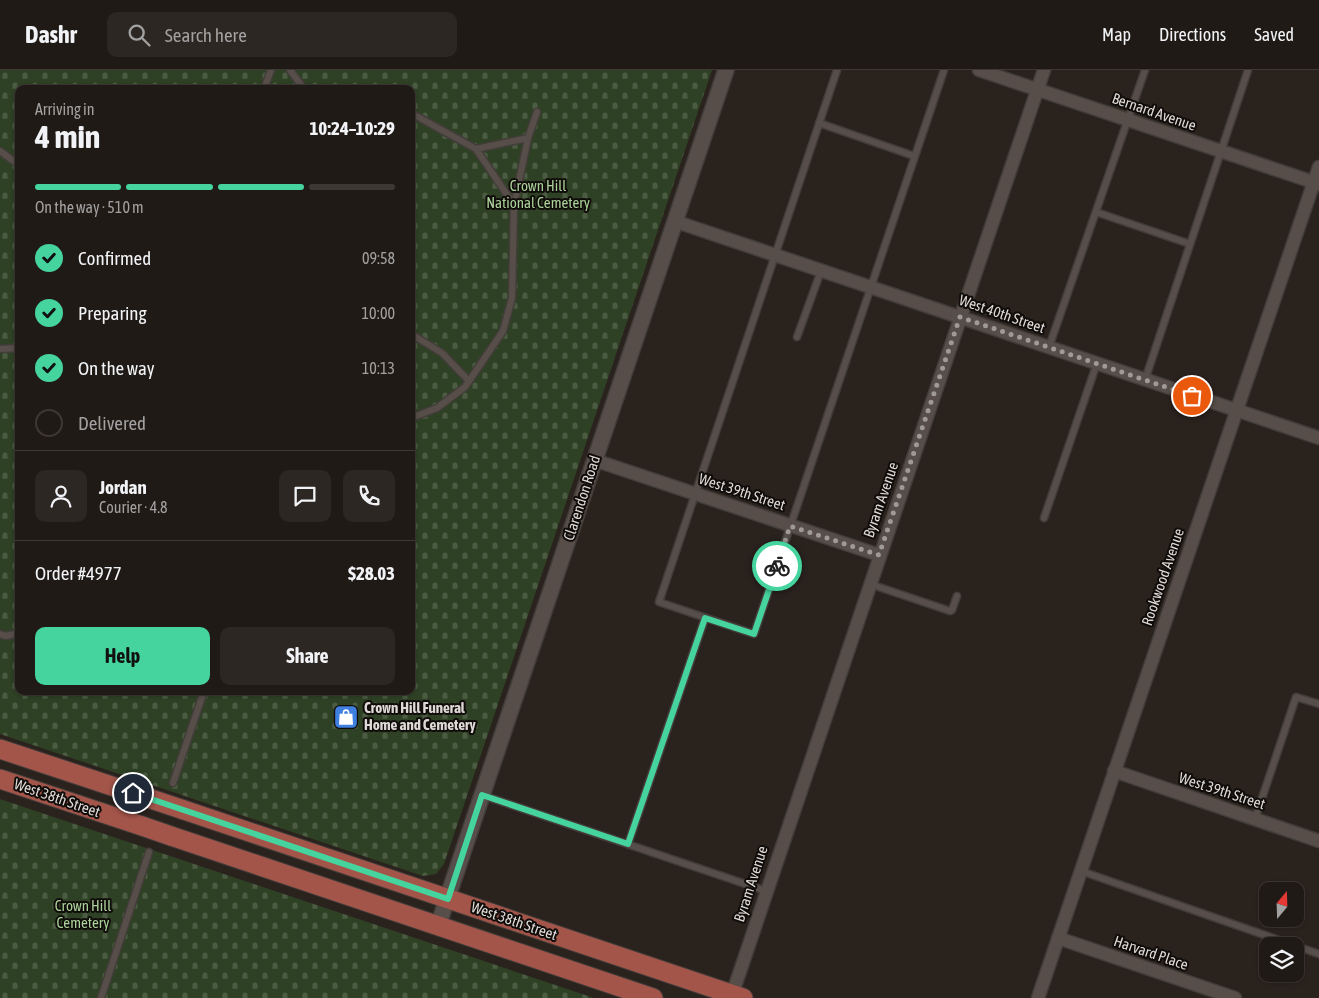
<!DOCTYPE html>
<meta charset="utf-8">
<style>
body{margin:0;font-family:"Asap Condensed",sans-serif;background:#2d2723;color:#f1f3f6;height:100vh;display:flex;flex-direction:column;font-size:19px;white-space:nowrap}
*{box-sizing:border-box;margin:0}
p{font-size:16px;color:#a2a1a1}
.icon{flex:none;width:28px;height:28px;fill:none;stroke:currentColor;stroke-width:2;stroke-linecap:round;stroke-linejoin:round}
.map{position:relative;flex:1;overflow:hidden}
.panel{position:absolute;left:15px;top:15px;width:400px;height:610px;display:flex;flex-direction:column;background:#201a16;border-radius:10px;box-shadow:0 1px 4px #0004,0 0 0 1px #3d3835}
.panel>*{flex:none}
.needle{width:32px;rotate:19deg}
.tools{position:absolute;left:1259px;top:812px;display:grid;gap:10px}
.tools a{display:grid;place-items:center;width:45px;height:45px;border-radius:10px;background:#201a16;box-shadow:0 1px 4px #0004,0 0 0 1px #3d3835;font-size:25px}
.pin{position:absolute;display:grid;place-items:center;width:42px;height:42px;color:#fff;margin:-21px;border:2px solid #fff;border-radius:50%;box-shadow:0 1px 5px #0007}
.courier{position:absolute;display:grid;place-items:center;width:50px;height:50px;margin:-25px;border:4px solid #46d49e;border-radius:50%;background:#fff;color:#222;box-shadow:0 1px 6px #0007}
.summary em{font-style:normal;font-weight:700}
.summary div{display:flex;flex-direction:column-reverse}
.summary{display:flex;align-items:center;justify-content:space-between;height:85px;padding:0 20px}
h1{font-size:32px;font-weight:700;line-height:38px}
.bar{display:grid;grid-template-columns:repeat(4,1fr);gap:8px 5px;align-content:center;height:60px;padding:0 20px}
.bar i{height:6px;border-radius:4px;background:#3d3835}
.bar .current{background:#46d49e}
.bar p{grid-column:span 4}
.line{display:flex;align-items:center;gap:12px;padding:0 20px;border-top:1px solid #3d3835}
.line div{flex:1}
.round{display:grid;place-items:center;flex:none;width:52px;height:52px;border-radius:10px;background:#2d2723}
ol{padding:0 20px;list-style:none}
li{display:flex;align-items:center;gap:15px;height:55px}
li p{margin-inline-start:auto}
li .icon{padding:5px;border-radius:50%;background:#46d49e;color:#111;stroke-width:4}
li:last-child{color:#a2a1a1}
li i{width:28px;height:28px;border:2px solid #3d3835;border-radius:50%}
.cta{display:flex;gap:10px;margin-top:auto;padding:10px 20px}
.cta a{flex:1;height:58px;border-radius:10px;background:#46d49e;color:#111;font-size:20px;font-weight:700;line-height:58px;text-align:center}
.cta a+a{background:#2d2723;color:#f1f3f6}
header{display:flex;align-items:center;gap:30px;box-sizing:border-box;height:70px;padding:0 25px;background:#201a16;border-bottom:1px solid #3d3835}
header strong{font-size:24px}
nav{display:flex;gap:28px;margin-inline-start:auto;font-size:18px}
.search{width:350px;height:45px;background:#2d2723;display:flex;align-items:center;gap:12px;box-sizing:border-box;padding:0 18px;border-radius:10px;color:#a2a1a1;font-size:19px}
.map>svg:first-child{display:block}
.cemetery{fill:url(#cemetery-stones);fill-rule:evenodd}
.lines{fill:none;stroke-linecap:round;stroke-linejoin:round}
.service-casing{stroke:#433d3a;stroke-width:9}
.minor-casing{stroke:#433d3a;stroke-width:15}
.tertiary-casing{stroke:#433d3a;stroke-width:18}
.primary-casing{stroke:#433d3a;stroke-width:21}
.service{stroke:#574e49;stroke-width:6}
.minor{stroke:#574e49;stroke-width:12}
.tertiary{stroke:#574e49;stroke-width:15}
.primary{stroke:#a4554a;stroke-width:19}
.primary-bridge-casing{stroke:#433d3a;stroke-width:21;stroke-linecap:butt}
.primary-bridge{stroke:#a4554a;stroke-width:19}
.done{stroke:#a09a96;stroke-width:5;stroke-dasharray:0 9}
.route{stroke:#46d49e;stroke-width:6}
.labels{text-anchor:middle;stroke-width:4;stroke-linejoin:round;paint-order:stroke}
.street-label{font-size:15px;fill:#dfdad7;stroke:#100c0a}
.park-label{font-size:15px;fill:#abd29a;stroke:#100c0a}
.poi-label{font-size:15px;font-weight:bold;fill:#dfdad7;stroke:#100c0a;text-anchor:start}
</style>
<header>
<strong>Dashr</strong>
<div class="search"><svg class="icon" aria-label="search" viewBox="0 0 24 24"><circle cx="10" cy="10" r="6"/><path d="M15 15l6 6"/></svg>Search here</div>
<nav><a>Map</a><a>Directions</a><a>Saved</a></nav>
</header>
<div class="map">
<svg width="1319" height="928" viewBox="0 0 1319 928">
<defs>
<pattern id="cemetery-stones" width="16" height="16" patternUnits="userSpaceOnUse" patternTransform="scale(1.25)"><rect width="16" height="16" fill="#2e4124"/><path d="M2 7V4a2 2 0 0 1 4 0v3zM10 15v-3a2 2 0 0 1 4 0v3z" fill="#4c5c43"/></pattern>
</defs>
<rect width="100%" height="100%" fill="#2a221d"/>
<g class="cemetery">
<path d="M0,0h712l-268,794 -8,10 -13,2 -423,-142zM19,19h392v602h-392z"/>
<path d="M0,729l594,199h-594z"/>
</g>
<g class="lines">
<defs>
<g id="service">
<path d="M290,0l14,19"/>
<path d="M837,0l-178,532 95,32 190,-564"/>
<path d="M264,19l7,-19"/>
<path d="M411,43l65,36 38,56 -2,93 -9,33 -38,56 -28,21 -26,10"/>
<path d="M819,53l95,33"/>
<path d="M476,79l52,-11"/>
<path d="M0,81l19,14"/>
<path d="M514,135l14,-67 9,-26"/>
<path d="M1096,142l94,32"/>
<path d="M411,264l31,19 27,28"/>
<path d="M797,267l24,-66"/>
<path d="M1049,277l96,-277"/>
<path d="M0,279l19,-1"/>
<path d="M1145,310l103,-310"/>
<path d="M1044,448l53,-155"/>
<path d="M870,514l80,27 2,-1 5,-14"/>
<path d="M0,564l6,2 13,-3"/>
<path d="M173,713l31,-92"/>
<path d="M482,725l284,96"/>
<path d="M1255,749l41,-122 23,7"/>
<path d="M628,774l77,-226"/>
<path d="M1081,801l238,83"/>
<path d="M101,928l48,-146"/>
</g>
<g id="minor">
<path d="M979,0l340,114"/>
<path d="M674,151l645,217"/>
<path d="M594,390l285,95"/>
<path d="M1114,701l205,70"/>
<path d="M1058,868l177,60"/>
<path d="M731,928l313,-928"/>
<path d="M1038,928l281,-831"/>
</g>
<path id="tertiary" d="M438,856l288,-856"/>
<g id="primary">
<path d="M0,679l151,50"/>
<path d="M0,709l142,47"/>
<path d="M181,739l562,189"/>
<path d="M171,766l482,162"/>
</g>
</defs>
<use href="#service" class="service-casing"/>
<use href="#minor" class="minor-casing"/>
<use href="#tertiary" class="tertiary-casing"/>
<use href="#primary" class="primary-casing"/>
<use href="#service" class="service"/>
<use href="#minor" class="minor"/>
<use href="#tertiary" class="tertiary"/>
<use href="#primary" class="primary"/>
<defs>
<g id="primary-bridge">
<path d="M151,729l30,10"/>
<path d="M142,756l29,10"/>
</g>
</defs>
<use href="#primary-bridge" class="primary-bridge-casing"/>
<use href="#primary-bridge" class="primary-bridge"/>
</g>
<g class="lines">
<path class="done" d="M777,496l13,-40 89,29 81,-238 232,79"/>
<path class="route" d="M133,723l315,106 34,-104 146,49 77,-226 49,16 23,-68"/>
</g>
<defs>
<symbol id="shop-square" viewBox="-11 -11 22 22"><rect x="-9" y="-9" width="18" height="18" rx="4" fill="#3f7fe0" stroke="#100c0a"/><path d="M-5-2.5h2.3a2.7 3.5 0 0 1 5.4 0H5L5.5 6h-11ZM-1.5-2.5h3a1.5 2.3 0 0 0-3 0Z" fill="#fff"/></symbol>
</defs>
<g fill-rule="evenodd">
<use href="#shop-square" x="332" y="633" width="28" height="28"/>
</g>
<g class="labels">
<g class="street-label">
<text transform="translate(1154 42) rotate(19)" y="5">Bernard Avenue</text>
<text transform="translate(1002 244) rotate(19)" y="5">West 40th Street</text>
<text transform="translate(742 422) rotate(18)" y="5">West 39th Street</text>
<text transform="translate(582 428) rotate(-72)" y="5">Clarendon Road</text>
<text transform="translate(881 430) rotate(-71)" y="5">Byram Avenue</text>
<text transform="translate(1163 507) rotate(-71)" y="5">Rookwood Avenue</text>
<text transform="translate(1222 721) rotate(18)" y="5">West 39th Street</text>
<text transform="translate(57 728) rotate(19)" y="5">West 38th Street</text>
<text transform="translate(751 814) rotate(-72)" y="5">Byram Avenue</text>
<text transform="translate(514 851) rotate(19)" y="5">West 38th Street</text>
<text transform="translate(1151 883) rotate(19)" y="5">Harvard Place</text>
</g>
<g class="park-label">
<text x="538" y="121">Crown Hill<tspan x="538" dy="17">National Cemetery</tspan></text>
<text x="83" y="841">Crown Hill<tspan x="83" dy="17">Cemetery</tspan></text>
</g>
<g class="poi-label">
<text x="364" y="643">Crown Hill Funeral<tspan x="364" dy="17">Home and Cemetery</tspan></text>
</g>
</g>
</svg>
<div class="tools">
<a><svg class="needle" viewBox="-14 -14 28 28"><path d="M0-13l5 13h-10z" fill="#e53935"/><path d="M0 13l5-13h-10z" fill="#a2a1a1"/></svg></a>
<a><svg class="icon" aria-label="layers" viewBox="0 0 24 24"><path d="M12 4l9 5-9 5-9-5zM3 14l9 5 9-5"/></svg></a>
</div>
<div class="pin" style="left:1192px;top:326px;background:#ea580c"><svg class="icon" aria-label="bag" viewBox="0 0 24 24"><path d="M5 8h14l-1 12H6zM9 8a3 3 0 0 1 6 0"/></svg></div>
<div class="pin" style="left:133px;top:723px;background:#1f2937"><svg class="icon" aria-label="home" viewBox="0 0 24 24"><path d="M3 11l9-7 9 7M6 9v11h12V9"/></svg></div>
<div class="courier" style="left:777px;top:496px"><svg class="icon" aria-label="bike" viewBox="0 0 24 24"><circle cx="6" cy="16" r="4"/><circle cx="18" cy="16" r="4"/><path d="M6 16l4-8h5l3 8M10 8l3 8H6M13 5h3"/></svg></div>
<section class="panel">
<div class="summary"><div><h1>4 min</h1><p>Arriving in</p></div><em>10:24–10:29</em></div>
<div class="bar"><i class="current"></i><i class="current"></i><i class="current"></i><i></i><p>On the way · 510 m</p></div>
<ol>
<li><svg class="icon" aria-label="check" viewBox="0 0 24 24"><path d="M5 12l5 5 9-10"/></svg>Confirmed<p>09:58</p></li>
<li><svg class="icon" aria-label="check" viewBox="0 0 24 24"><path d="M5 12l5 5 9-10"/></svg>Preparing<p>10:00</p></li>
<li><svg class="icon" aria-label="check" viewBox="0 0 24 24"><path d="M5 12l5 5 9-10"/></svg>On the way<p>10:13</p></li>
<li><i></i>Delivered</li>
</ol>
<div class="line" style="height:90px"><a class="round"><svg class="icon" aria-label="person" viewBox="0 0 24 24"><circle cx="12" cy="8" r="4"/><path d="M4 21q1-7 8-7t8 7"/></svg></a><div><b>Jordan</b><p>Courier · 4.8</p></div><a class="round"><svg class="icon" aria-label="chat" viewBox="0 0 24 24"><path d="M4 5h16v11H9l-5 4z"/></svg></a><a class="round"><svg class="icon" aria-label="phone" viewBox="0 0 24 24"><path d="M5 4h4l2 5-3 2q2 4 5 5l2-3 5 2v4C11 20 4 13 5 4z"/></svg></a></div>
<div class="line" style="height:65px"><div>Order #4977</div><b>$28.03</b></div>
<div class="cta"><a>Help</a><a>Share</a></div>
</section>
</div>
